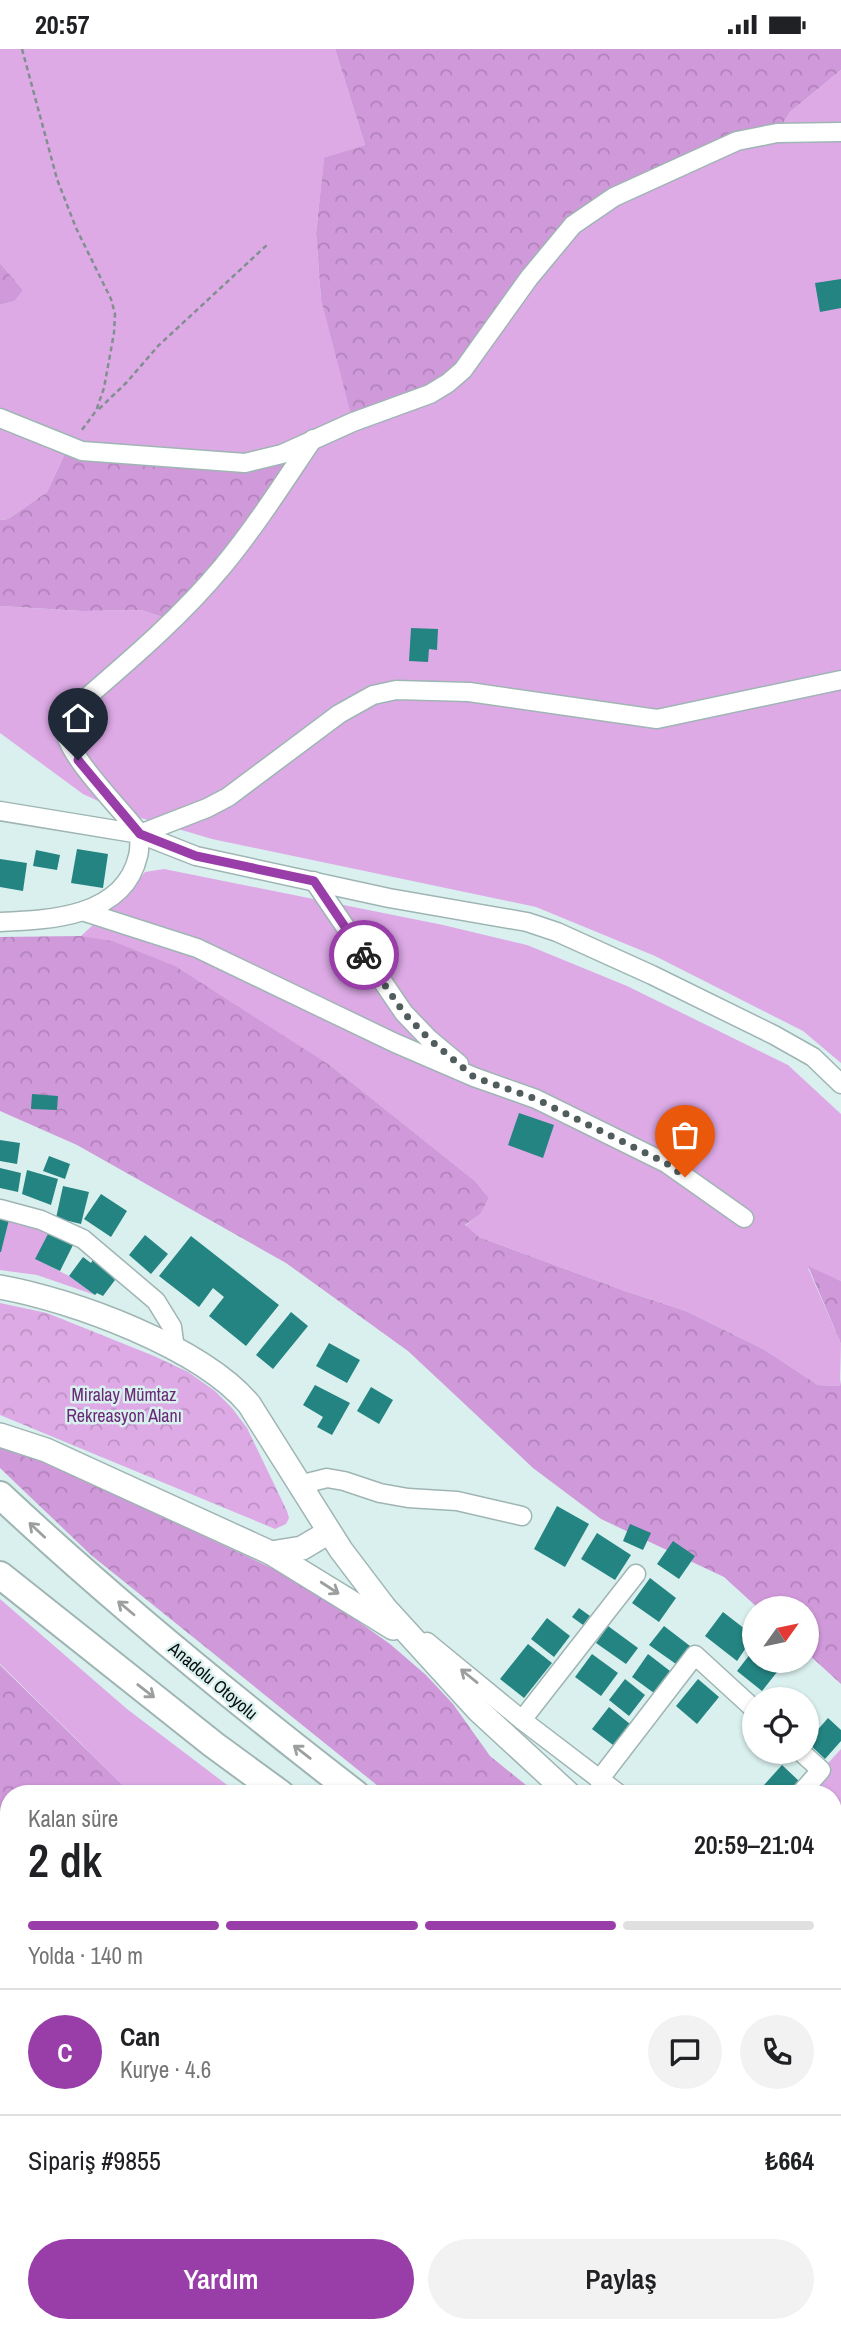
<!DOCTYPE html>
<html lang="tr">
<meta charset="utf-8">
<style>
body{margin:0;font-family:"Archivo Narrow",sans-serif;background:#f2f2f2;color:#202124;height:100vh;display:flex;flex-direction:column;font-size:26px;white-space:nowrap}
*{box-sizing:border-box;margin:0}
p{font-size:23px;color:#757577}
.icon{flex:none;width:38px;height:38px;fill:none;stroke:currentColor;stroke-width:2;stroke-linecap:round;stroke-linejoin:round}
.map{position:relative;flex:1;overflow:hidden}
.sheet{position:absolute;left:0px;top:1736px;width:842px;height:548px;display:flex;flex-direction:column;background:#fff;border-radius:28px 28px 0 0;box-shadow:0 2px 5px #0004}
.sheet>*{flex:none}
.needle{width:46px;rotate:57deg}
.controls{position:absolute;left:742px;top:1547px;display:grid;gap:14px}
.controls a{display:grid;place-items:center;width:77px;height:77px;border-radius:50%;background:#fff;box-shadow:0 2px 5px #0004;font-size:35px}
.pin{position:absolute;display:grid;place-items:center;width:60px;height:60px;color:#fff;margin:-72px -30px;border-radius:50% 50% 50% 0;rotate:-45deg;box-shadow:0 0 7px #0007}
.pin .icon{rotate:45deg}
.courier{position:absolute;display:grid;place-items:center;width:70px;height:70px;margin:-35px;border:5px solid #993ea9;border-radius:50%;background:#fff;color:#222;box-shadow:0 2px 9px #0007}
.summary em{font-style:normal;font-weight:600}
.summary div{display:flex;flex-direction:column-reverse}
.summary{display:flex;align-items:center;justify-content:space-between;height:119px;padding:0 28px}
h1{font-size:46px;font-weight:600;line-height:52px}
.bar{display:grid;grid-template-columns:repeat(4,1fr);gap:10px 7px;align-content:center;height:84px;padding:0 28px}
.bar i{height:9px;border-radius:5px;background:#e0e0e0}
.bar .on{background:#993ea9}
.bar p{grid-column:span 4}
.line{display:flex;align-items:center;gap:18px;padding:0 28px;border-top:2px solid #e0e0e0}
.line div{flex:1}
.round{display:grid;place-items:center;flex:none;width:74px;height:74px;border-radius:37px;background:#f2f2f2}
.action{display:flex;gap:14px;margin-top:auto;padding:14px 28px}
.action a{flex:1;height:80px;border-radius:42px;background:#993ea9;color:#fff;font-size:28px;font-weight:600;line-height:80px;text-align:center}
.action a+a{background:#f2f2f2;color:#202124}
.status{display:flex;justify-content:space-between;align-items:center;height:49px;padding:0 35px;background:#fff;direction:ltr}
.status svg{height:19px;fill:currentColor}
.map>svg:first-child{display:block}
.grass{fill:#ddaae6}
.forest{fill:url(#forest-crowns)}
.park{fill:url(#park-crowns)}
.building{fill:#238481}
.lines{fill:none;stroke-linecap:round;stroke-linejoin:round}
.minor-casing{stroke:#9fb5b4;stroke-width:21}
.major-casing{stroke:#9fb5b4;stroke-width:26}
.highway-casing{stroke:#9fb5b4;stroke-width:30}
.path{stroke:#80908f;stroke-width:2.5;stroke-dasharray:5 3.5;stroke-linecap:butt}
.minor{stroke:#fff;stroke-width:18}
.major{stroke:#fff;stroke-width:23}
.highway{stroke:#fff;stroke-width:26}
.oneway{stroke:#9c9f9f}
.done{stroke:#505d5c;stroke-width:7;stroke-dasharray:0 12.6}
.route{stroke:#993ea9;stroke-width:9}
.labels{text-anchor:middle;stroke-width:5;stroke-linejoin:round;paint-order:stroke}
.park-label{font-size:18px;fill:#6a2976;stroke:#d9f0ee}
.street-label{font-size:18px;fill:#070e0e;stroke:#d9f0ee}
</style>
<div class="status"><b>20:57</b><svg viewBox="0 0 49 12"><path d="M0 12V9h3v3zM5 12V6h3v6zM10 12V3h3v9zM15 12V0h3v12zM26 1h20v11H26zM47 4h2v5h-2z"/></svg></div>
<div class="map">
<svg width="841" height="2283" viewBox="0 0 841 2283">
<defs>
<pattern id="forest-crowns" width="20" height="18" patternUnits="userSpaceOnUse" patternTransform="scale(1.75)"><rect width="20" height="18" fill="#d099da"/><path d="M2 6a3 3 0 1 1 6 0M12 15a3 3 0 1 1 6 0" fill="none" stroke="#b183ba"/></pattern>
<pattern id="park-crowns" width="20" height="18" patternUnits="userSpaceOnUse" patternTransform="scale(1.75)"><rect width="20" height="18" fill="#ddaae6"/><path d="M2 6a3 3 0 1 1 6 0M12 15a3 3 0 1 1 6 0" fill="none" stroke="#bc91c4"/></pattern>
</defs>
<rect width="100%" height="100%" fill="#d9f0ee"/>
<g class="grass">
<path d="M0,0h335l30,96 -41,14 -8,74 5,66 272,-88 184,-78 13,-21 51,-42v993l-38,-32 -148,-75 -119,-49 -324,-68 -88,-26 -41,-19 -83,-61v-127l82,5 59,-1 31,10 90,-160 -194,-13 -21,45 -39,27 -8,1v-215l15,-4 8,-11 -23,-27z"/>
<path d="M164,820l279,56 84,20 100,41 161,79 53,49v167l-33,-13 33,76 -1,42 -22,-1 -53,-35 -79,-39 -61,-20 -146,-54 -14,-11 15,-13 9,-15 -14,-17 -144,-115 -250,-130 49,-45 15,-19z"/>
<path d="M9,1171l41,10 -14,29 33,17 26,19 -58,-20 -37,-5v-22h2z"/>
<path d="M0,1550l127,110 112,85h-107l-132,-130z"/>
<path d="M841,1700v198l-8,-5v-148h-33z"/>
<path d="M4,2024l5,2v61l-9,-3v-58z"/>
<path d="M0,2227l9,4v44h51l-1,8h-59z"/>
<path d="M327,2275h95l9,8h-95z"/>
<path d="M477,2275h97l7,8h-95z"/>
</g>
<g class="forest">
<path d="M335,0h506v21l-51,42 -13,21 -184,77 -130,160 -110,52 -32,-123 -5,-66 8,-75 41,-13z"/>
<path d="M0,214l23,27 -8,11 -15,4z"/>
<path d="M313,390l-141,181 -31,-10 -59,1 -82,-5v-86l8,-1 39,-27 21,-45 159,16z"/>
<path d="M81,887l31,5 63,25 156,100 144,115 14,17 -9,16 -15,11 14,12 146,54 61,20 79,39 53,35 22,1 1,-7v305l-34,-31v-45h-49l-34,-31 -123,-58 -68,-51 -125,-117 -122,-88 -209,-118 -77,-34v-174z"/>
<path d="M808,1217l33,15v63z"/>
<path d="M0,1394l16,4 270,128 49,30 55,39 36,31 27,29 37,52 47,38h-149l-297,-239 -91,-87z"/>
<path d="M0,1616l132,129h-123v281h-9z"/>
<path d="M833,1938l8,5v105l-8,-5z"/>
<path d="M833,2137l8,3v143h-216l-7,-8h215z"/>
</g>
<path class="park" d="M0,1254l47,10 107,43 34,16 27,19 17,17 15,20 40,83 2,7 -3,6 -11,5 -275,-114z"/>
<g class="building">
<path d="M841,230v29l-21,4 -5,-29z"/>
<path d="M411,579l27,1 -1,21 -8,-1 -1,13 -19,-1z"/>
<path d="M77,800l31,5 -5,34 -32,-5z"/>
<path d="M36,801l24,5 -3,15 -24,-4z"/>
<path d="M0,810l27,4 -4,28 -23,-4z"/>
<path d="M32,1045l26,2 -1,14 -26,-1z"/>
<path d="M519,1064l35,12 -11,33 -35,-13z"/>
<path d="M0,1091l20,3 -3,21 -17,-3z"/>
<path d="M49,1107l21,8 -5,15 -22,-8z"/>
<path d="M0,1119l21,5 -3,19 -18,-4z"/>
<path d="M27,1121l31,9 -7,26 -29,-11z"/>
<path d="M63,1137l26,6 -8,32 -25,-6z"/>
<path d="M101,1145l26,17 -16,26 -27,-18z"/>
<path d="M0,1169l9,2 -8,32h-1z"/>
<path d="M50,1181l24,13 -14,28 -25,-12z"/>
<path d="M145,1186l23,19 -17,20 -22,-19z"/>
<path d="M191,1187l88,69 -33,41 -37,-30 15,-19 -11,-9 -14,19 -40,-31z"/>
<path d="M83,1208l8,6 3,-5 21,22 -12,16 -6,-3 -2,2 -26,-19z"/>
<path d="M291,1263l17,14 -35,43 -17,-14z"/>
<path d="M329,1294l31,17 -13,23 -31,-17z"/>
<path d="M315,1336l35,18 -18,32 -15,-8 6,-10 -20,-12z"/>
<path d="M371,1338l22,13 -14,24 -22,-13z"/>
<path d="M557,1457l32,18 -24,43 -31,-18z"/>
<path d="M630,1475l21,9 -8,17 -20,-9z"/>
<path d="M597,1484l34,22 -16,25 -34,-21z"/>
<path d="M673,1492l22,15 -16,23 -22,-15z"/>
<path d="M650,1529l26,20 -17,24 -27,-19z"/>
<path d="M579,1559l11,8 -7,9 -11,-8z"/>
<path d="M723,1563l31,24 -17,25 -32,-25z"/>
<path d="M547,1569l23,18 -16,21 -23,-18z"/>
<path d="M608,1577l30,22 -12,16 -30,-21z"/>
<path d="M664,1577l26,20 -14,18 -27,-19z"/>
<path d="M528,1595l24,19 -28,35 -24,-19z"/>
<path d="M754,1600v12h19l8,6 -19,24 -25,-20z"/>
<path d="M592,1605l26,19 -17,23 -26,-19z"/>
<path d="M648,1605l22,17 -16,22 -22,-16z"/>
<path d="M625,1630l20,16 -16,21 -20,-16z"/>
<path d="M698,1630l21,18 -22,27 -21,-18z"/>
<path d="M609,1658l21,17 -17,21 -21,-16z"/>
<path d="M828,1669l13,12v11l-16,18 -18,-17z"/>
<path d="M782,1716l17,16 -12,13h-14l-9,-9z"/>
<path d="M1,2124l8,3v46l-6,13 -3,-1z"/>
<path d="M98,2275l16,8h-20z"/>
<path d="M356,2275h54l5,4 -2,4h-50l-9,-6z"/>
<path d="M520,2275h50l5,7 -48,1z"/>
</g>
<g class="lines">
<defs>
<g id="minor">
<path d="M0,369l82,33 163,12 37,-9 71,-32 77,-28 18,-11 15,-13 66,-92 44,-53 41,-28 123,-56 40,-8 64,-1"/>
<path d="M0,762l140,23 56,22 193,42 138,24 30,10 95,43 122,60 39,22 28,27"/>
<path d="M140,785l67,-26 21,-11 111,-83 34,-19 23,-5 73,2 188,27 184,-39"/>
<path d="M314,832l90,132 25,26 30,25"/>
<path d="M85,863l112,36 198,95 79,34 62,22 130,64 78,55"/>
<path d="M0,873c50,-2 124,-5 138,-66 2,-7 1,-15 2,-22 -16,-22 -78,-83 -75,-107 1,-9 8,-16 14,-23 50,-43 102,-87 144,-138 33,-40 61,-84 90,-127"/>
<path d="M0,1160l41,11 42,19 73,62 16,26 3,22"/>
<path d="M299,1436l28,-7 17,3 36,12 28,5 49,3 65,15"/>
<path d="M427,1593l95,78 97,74"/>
<path d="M522,1671l114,-146"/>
<path d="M599,1731l96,-125 59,54"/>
<path d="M800,1745l21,-24 -20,-18"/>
<path d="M833,1801l8,7"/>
<path d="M0,2086l1,-2"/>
<path d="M0,2219l9,4"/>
<path d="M128,2275l19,8"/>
<path d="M456,2275l8,8"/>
<path d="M597,2275l7,8"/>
<path d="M74,2283l4,-8"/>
<path d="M288,2283l7,-8"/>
</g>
<g id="major">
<path d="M0,1238c73,13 201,60 249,117l92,146 44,58 93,102 91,84"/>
<path d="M0,1386l46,15 225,103 122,75"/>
<path d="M271,1504l31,-5 27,-16"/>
<path d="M833,1923l8,4"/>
</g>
<g id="highway">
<path d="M0,1446c113,106 233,204 356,299"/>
<path d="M0,1526l214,170 67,49"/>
<path d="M833,2070l8,4"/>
<path d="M833,2106l8,5"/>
</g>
</defs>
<use href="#minor" class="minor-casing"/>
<use href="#major" class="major-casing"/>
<use href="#highway" class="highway-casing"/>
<g class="path">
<path d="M22,0l35,130 19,49 35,71 4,15 -1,19 -10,55 -8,23 -15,20"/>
<path d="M99,360l28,-27 31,-36 110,-102"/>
</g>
<use href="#minor" class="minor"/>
<use href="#major" class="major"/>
<use href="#highway" class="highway"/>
</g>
<defs><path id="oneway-shaft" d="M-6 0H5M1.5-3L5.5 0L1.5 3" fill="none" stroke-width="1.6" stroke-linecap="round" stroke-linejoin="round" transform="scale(1.75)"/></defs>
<g class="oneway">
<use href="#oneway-shaft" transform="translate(37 1481) rotate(-137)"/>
<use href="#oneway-shaft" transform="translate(330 1539) rotate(33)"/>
<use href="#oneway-shaft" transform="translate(126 1559) rotate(-140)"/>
<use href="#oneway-shaft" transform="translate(469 1627) rotate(-141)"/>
<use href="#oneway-shaft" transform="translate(146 1642) rotate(38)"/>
<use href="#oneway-shaft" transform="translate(302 1703) rotate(-142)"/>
</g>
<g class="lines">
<path class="done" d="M364,906l40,58 25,26 45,38 62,22 130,64 19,14"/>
<path class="route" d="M78,711l62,74 56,22 118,25 50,74"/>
</g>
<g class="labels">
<g class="park-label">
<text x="124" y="1352">Miralay Mümtaz<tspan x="124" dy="21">Rekreasyon Alanı</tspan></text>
</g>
<g class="street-label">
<text transform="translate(213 1632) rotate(40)" y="6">Anadolu Otoyolu</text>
</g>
</g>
</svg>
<div class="controls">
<a><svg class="needle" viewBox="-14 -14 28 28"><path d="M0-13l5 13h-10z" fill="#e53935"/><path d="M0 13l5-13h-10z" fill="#757577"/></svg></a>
<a><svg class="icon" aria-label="locate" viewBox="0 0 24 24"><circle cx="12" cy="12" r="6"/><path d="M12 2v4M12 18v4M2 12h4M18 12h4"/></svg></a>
</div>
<div class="pin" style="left:685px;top:1128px;background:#ea580c"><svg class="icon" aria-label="bag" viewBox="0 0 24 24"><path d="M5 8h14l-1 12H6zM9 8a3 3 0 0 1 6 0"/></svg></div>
<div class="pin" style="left:78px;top:711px;background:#1f2937"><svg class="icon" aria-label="home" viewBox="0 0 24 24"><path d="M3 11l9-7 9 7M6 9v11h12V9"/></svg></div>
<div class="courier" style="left:364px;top:906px"><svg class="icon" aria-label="bike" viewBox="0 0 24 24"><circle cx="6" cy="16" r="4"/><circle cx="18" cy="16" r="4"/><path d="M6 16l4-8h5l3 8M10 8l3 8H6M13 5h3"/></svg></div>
<section class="sheet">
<div class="summary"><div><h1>2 dk</h1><p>Kalan süre</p></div><em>20:59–21:04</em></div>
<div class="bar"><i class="on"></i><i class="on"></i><i class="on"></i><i></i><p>Yolda · 140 m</p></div>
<div class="line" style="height:126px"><b class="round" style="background:#993ea9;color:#fff">C</b><div><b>Can</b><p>Kurye · 4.6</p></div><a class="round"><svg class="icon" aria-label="chat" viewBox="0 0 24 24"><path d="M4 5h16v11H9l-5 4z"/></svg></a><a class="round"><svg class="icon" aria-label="phone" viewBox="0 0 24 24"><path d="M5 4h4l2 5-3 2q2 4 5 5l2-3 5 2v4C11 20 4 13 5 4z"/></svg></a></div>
<div class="line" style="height:91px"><div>Sipariş #9855</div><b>₺664</b></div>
<div class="action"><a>Yardım</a><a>Paylaş</a></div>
</section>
</div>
